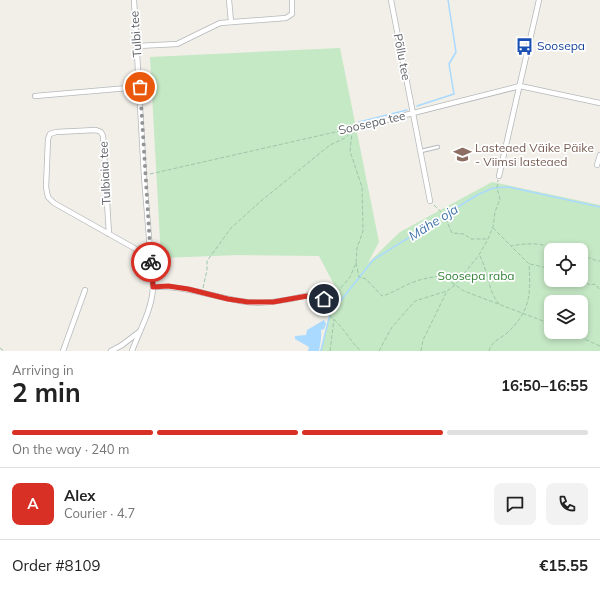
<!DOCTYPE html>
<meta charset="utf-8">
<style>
body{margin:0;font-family:Mulish,sans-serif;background:#f2f2f2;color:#222;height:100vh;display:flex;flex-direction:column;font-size:15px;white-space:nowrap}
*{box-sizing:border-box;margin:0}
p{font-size:13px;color:#767676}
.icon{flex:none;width:22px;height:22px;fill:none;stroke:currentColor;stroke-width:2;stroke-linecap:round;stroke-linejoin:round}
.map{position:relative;height:351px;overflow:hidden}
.details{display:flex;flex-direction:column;background:#fff;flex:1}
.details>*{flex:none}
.tools{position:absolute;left:544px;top:243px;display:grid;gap:8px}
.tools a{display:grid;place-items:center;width:44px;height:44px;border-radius:8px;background:#fff;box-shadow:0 2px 6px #0003;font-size:20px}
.pin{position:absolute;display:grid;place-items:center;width:34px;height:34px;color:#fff;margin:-17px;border:2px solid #fff;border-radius:50%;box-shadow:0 1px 4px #0007}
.courier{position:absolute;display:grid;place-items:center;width:40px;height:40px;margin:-20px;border:3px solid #d93025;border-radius:50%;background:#fff;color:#222;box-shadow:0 1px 5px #0007}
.headline em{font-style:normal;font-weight:700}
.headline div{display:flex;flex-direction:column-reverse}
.headline{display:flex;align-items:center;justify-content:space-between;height:68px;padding:0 12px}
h1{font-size:26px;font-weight:700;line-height:30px}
.bar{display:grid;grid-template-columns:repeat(4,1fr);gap:6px 4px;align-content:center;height:48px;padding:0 12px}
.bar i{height:5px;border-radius:3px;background:#e0e0e0}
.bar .selected{background:#d93025}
.bar p{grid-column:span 4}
.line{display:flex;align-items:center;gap:10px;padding:0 12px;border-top:1px solid #e0e0e0}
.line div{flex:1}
.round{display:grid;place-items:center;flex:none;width:42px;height:42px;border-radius:8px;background:#f2f2f2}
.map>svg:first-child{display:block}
.green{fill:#c5e8c5;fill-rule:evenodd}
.water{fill:#aadaff}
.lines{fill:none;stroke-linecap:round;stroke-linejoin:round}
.stream{stroke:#aadaff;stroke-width:1.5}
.service-casing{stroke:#b5b8bc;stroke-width:4.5}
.minor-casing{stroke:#b5b8bc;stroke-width:6}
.path{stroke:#9cc7a9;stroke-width:1;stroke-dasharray:4 2;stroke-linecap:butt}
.service{stroke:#fff;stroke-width:2.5}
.minor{stroke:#fff;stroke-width:4.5}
.done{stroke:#929495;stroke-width:4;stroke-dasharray:0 7.2}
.route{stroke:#d93025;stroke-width:5}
.labels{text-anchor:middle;stroke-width:3.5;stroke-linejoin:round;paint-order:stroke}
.street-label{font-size:12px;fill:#5f6368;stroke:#fff}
.transit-label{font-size:12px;fill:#164399;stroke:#fff;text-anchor:start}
.education-label{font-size:12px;fill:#785e54;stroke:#fff;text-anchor:start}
.park-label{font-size:12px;fill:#348238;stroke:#fff}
.water-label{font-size:13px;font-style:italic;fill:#4174aa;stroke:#fff}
</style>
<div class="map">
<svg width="600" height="351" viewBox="0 0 600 351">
<rect width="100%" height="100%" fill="#f1efe8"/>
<path class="green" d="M340,48l39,194 -11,21 32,-31 92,-50 108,23v146h-280l10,-37 9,-20 -20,-38 -81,-1 -77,3 -11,-201zM551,250h30v30h-30zM551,302h30v30h-30z"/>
<path class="water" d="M324,320l2,4 -2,5 -3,1c1,7 -1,14 -2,21h-11l1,-4 -14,-8v-3l11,-1 1,-5z"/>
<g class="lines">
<g class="stream">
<path d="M417,106l37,-12 -5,-30 7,-12 -8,-52"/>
<path d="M359,122l48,-12"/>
<path d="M321,351l9,-37 43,-54 104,-65 16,-7 16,-1 91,20"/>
</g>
<defs>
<path id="service" d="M421,151l17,-4"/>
<g id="minor">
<path d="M229,0l2,22"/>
<path d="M391,0l39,201"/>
<path d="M137,46l40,-2 43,-21 66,-5 6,-4v-14"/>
<path d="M35,96l105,-9"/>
<path d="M358,127l162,-41 80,17"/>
<path d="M597,165l3,-10"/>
<path d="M499,176l40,-176"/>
<path d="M109,234l-6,-98 -2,-4 -5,-2 -40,2 -6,2 -2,5 -2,48 2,10 6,6 89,50 7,2"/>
<path d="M153,287c33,-2 62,11 94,15 26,3 49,-5 74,-9l4,3 -3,4 -15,-4"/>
<path d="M63,351l22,-61"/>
<path d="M111,351l11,-6 17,-13"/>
<path d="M132,351c8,-22 20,-41 21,-64l-9,-111 -10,-176"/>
</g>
</defs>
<use href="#service" class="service-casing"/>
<use href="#minor" class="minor-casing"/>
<g class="path">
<path d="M150,174l203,-46"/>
<path d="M434,205l10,10 8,18 12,1 7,5h16"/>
<path d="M493,228l18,18c15,-3 32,-4 45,4"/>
<path d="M480,256c8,15 8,35 19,48"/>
<path d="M581,256c7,0 12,5 19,5"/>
<path d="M356,263l3,14 7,2 16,17c11,-3 19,-9 29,-13 10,-4 20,-6 31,-7l22,15 87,33"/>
<path d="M530,264l21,5"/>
<path d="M581,280l9,5 5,-1 5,6"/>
<path d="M203,288l4,-18v-9l24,-33 30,-27 69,-56 15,-7 9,-8"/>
<path d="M333,297l17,-20 6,-14 1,-15 6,-17 -1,-44 -12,-36 2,-18"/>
<path d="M322,306c5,9 13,13 19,21 8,9 10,15 20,24"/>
<path d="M569,332l31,14"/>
<path d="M0,348l4,3"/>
<path d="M330,351l4,-32"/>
<path d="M379,351l13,-24 23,-26 32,-10"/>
<path d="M421,351l2,-11 24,-49 7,-5 25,-31 9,-16 5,-12 2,-15 5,-13 -3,-11 1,-8"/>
<path d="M489,351c2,-9 10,-12 17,-17 24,-22 25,-38 23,-70l-18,-18"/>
</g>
<use href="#service" class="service"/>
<use href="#minor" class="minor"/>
</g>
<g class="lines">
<path class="done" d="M140,87l11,175"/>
<path class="route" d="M151,262l2,25 15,-1 20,3 40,10 20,3h25l34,-6 15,4 2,-1"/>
</g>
<defs>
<symbol id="bus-bare" viewBox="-9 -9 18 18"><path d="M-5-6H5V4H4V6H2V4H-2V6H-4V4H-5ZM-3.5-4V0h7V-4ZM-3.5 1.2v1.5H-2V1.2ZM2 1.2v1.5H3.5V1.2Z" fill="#1a4fb4" stroke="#fff" stroke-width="2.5" paint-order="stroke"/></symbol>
<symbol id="school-bare" viewBox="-9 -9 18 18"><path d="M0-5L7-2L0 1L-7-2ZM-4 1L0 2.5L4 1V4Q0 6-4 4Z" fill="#8d6e63" stroke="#fff" stroke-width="2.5" paint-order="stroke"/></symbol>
</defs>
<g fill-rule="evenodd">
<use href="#bus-bare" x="512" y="34" width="25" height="25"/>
<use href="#school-bare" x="450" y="142" width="25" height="25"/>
</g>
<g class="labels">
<g class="street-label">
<text transform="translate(136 34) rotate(-94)" y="4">Tulbi tee</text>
<text transform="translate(402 57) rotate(79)" y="4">Põllu tee</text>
<text transform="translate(372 123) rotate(-13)" y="4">Soosepa tee</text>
<text transform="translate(105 173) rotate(-93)" y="4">Tulbiaia tee</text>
</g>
<g class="transit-label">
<text x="537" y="50">Soosepa</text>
</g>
<g class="education-label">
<text x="475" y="152">Lasteaed Väike Päike<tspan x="475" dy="14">- Viimsi lasteaed</tspan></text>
</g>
<g class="park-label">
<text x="476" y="280">Soosepa raba</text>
</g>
<g class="water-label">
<text transform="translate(433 222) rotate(-32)" y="5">Mähe oja</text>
</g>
</g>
</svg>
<div class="tools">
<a><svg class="icon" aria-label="locate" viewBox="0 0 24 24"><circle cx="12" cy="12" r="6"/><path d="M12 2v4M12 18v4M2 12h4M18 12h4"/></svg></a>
<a><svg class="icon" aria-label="layers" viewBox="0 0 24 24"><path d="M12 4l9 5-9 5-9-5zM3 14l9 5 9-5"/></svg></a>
</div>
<div class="pin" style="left:140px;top:87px;background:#ea580c"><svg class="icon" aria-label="bag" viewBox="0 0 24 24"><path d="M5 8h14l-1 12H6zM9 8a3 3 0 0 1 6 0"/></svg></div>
<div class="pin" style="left:324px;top:299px;background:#1f2937"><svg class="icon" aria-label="home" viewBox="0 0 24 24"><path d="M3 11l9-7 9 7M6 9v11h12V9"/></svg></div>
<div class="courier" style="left:151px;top:262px"><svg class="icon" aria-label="bike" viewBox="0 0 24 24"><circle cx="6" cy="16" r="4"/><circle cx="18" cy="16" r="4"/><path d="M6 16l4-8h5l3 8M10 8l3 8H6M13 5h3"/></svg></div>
</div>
<section class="details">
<div class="headline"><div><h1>2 min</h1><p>Arriving in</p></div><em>16:50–16:55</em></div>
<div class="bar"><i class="selected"></i><i class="selected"></i><i class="selected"></i><i></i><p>On the way · 240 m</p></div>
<div class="line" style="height:72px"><b class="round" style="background:#d93025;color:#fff">A</b><div><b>Alex</b><p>Courier · 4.7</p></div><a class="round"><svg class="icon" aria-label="chat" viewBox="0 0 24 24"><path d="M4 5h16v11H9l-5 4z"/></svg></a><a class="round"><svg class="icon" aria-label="phone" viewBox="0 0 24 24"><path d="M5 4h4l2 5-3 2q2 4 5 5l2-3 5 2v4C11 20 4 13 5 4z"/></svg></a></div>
<div class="line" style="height:52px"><div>Order #8109</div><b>€15.55</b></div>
</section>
